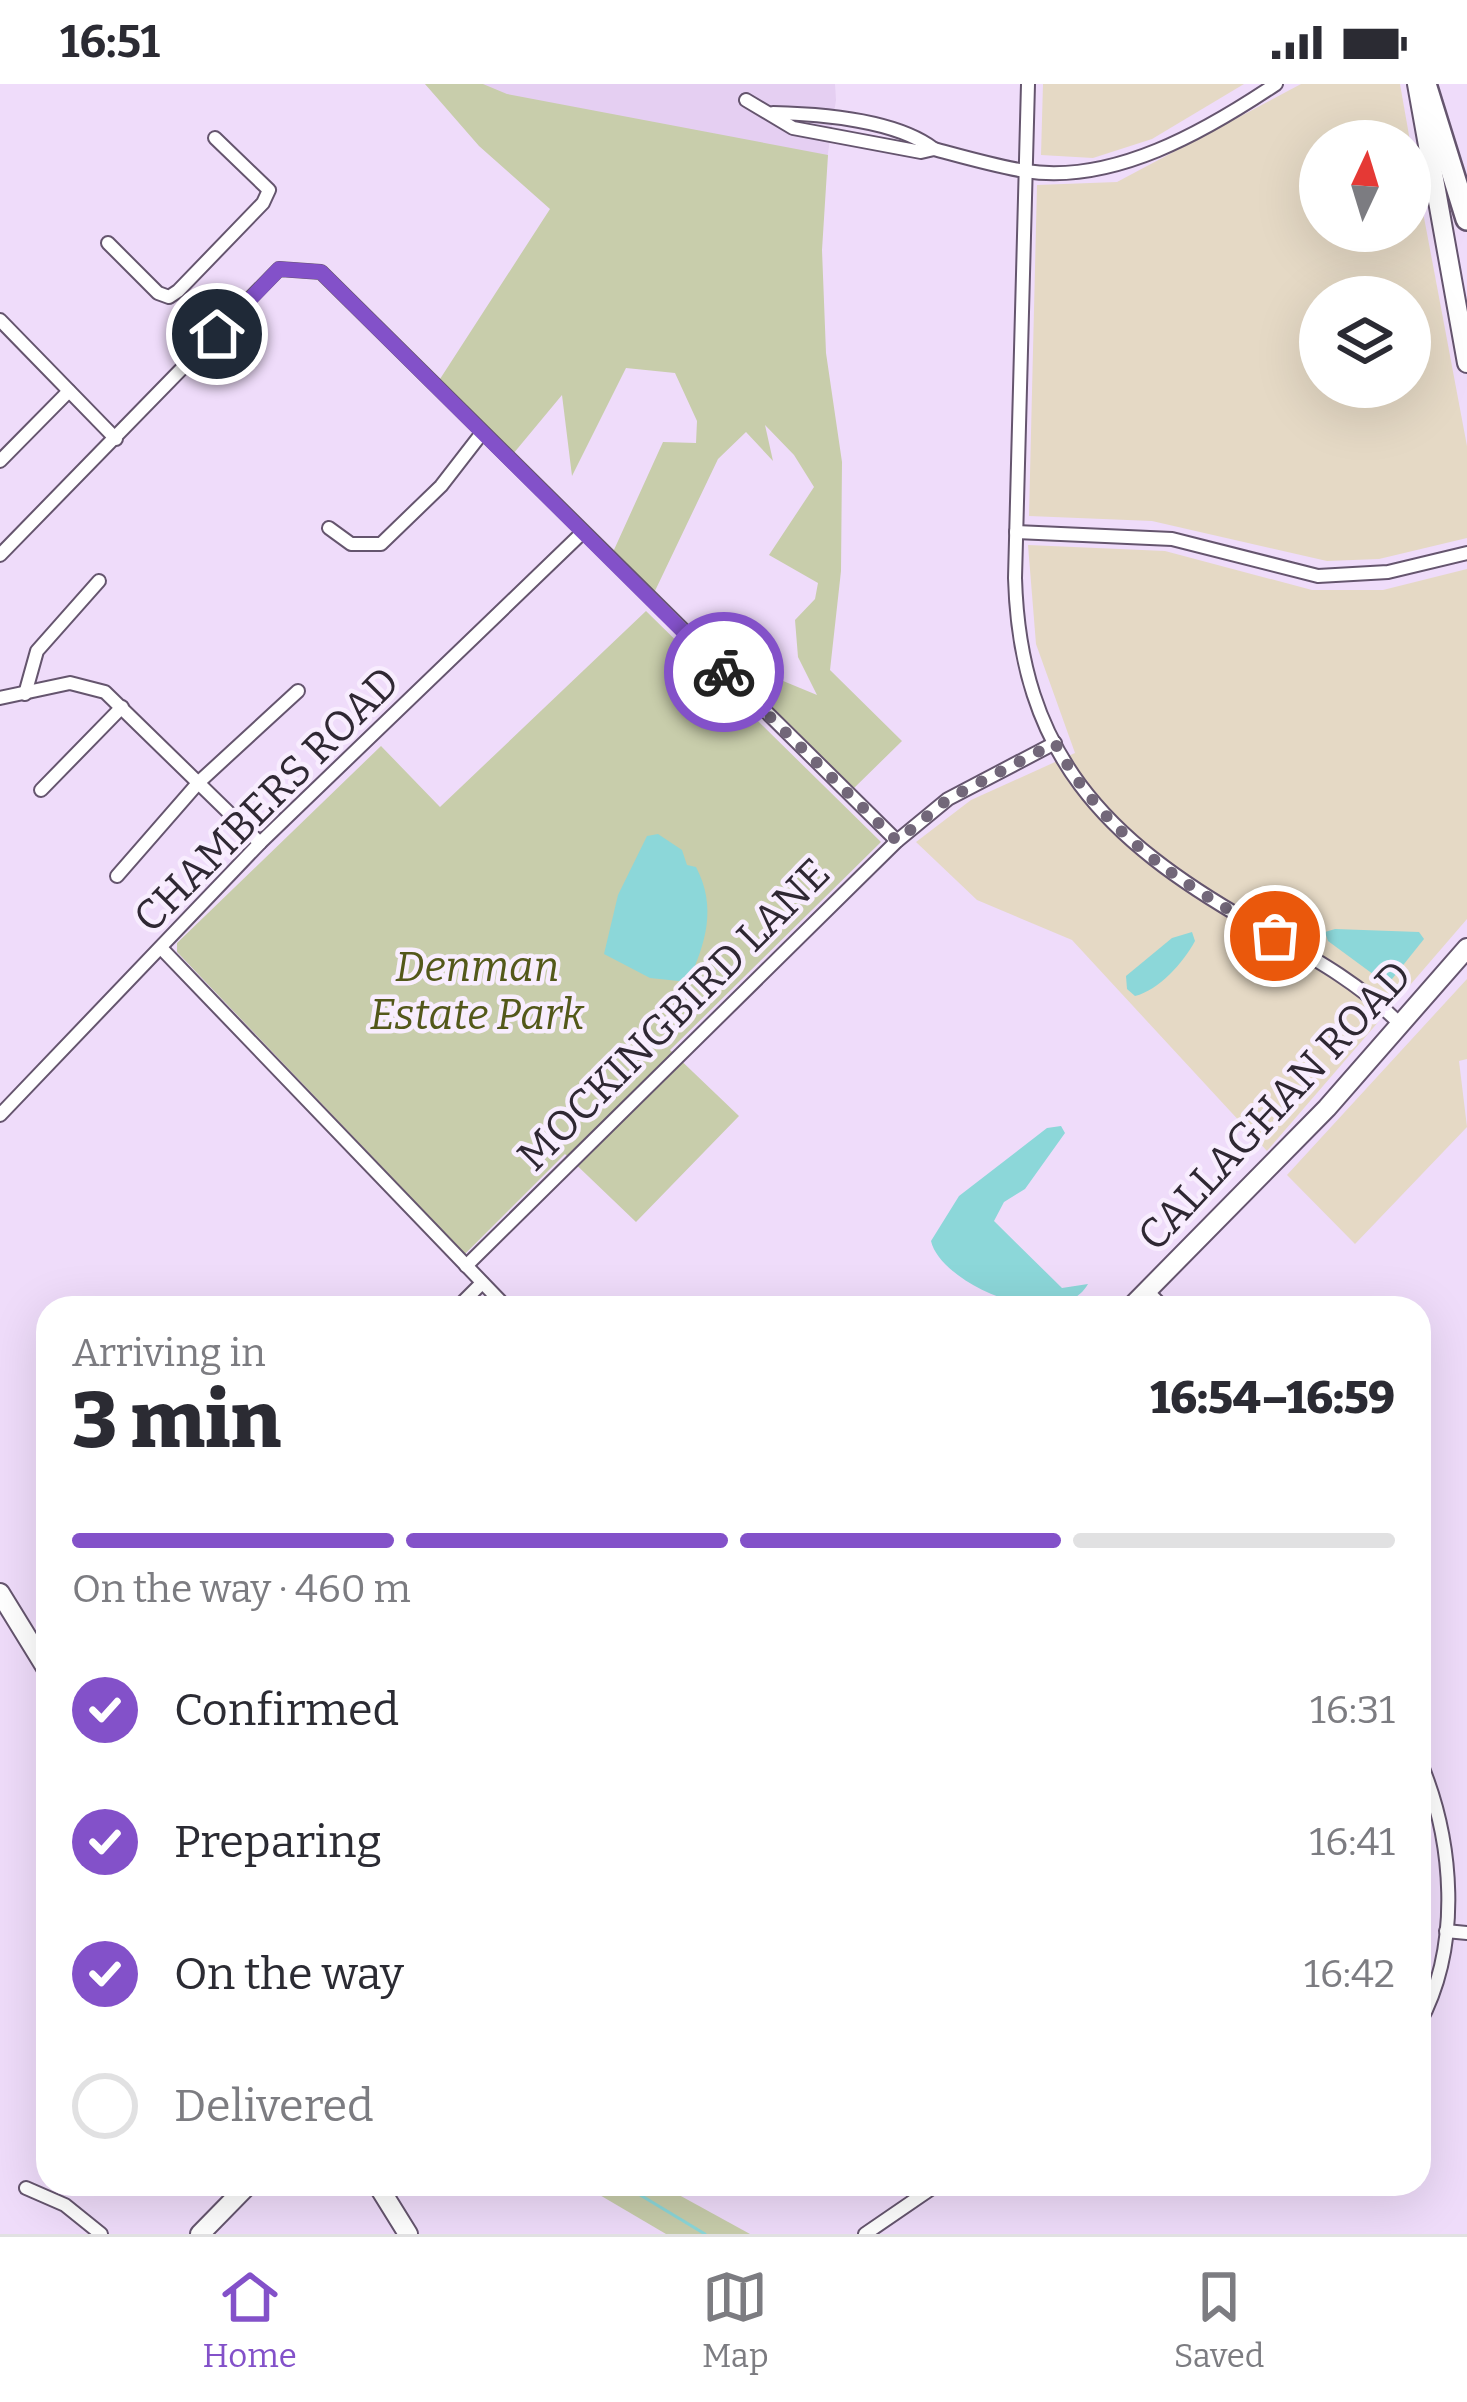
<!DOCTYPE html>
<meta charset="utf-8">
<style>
body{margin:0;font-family:Bitter,serif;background:#f7f7f7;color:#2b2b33;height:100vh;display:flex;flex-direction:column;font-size:45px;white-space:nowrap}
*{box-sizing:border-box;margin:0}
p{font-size:39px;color:#7c7c81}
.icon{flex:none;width:66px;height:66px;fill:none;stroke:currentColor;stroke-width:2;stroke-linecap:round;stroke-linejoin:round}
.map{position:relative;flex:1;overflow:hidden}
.side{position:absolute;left:36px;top:1212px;width:1395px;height:900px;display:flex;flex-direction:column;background:#fff;border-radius:36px;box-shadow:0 12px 48px #0002}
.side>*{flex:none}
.needle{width:78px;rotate:4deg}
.buttons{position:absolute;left:1299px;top:36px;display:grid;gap:24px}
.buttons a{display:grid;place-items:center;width:132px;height:132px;border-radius:50%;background:#fff;box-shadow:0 12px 48px #0002;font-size:60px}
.pin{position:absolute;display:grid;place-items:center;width:102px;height:102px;color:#fff;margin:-51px;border:6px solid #fff;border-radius:50%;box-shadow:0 3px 12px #0007}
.courier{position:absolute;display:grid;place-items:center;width:120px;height:120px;margin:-60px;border:9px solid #8351c9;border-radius:50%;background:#fff;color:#222;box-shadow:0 3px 15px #0007}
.head em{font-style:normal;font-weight:800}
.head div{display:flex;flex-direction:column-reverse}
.head{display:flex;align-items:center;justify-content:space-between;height:204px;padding:0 36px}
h1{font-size:78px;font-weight:800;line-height:90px}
.bar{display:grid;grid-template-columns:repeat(4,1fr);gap:18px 12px;align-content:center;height:144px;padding:0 36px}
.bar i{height:15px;border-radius:9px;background:#e1e1e2}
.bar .current{background:#8351c9}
.bar p{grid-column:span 4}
ol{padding:0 36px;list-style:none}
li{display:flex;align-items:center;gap:36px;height:132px}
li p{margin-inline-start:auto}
li .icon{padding:12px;border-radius:50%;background:#8351c9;color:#fff;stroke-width:4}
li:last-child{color:#7c7c81}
li i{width:66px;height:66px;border:6px solid #e1e1e2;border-radius:50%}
.status{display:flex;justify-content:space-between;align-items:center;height:84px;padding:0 60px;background:#fff;direction:ltr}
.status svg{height:33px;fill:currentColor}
.tab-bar{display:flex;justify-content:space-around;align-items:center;height:168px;border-top:3px solid #e1e1e2;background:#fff;font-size:33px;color:#7c7c81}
.tab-bar a{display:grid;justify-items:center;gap:6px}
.tab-bar .current{color:#8351c9}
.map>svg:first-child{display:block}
.commercial{fill:#e5d9c5;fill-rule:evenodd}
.built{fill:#e5cff2}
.green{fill:#c8cdab}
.water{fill:#8cd7d9}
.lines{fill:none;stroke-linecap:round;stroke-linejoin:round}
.stream{stroke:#8cd7d9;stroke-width:3}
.minor-casing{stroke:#65556e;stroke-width:16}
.secondary-casing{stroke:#65556e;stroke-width:22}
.primary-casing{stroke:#65556e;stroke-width:22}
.motorway-casing{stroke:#65556e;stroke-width:26}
.minor{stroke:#fff;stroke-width:12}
.secondary{stroke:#fff;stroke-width:18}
.primary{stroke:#fff;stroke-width:18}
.motorway{stroke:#fff;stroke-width:21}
.done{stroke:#726779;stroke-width:12;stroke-dasharray:0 21.6}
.route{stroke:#8351c9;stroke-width:15}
.labels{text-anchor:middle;stroke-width:9;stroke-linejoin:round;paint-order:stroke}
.street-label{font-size:42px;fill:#2f2833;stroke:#f8edfe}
.park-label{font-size:42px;font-style:italic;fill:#53581a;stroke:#f8edfe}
</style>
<div class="status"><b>16:51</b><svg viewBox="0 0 49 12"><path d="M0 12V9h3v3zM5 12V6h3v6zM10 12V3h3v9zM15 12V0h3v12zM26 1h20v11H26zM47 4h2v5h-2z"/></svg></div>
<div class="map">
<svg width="1467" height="2150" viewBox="0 0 1467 2150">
<rect width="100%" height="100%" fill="#efdcfa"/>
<g class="commercial">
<path d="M1043,0h201l-92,55 -59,19 -52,-3z"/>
<path d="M1301,0h99l10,57h-90v90h90v-88l57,303v92l-88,21 -52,2 -175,-40 -123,-5 8,-331 80,-3zM1410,213v90h-90v-90z"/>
<path d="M1028,461l137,6 147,39h71l84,-21v350l-200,232 -195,-211 -95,-40 -61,-58 55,-42 104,-47 -39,-109z"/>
<path d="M1467,895v80l-8,2 8,66 -112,117 -68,-69z"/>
</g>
<path class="built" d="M425,0h410l1,16 -10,66 -386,-66z"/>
<g class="green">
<path d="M425,0h58l24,10 321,61 -6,95 4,103 16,109 -1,109 -11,99 72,71 -51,50 -118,-118 2,-12 82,34 -19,-38 -3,-37 20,-21 3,-16 -49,-28 45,-68 -20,-32 -29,-30 8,36 -27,-29 -28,27 -64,134 -41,-41 50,-110 33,1 1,-22 -22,-48 -49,-5 -54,108 -10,-81 -49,59 -73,-75 110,-170 -71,-63z"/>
<path d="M646,527l235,231 -211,208 69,66 -103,106 -71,-68 -100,100 -288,-302v-9l204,-197 59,61z"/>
<path d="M581,2100h78l91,50h-84z"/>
</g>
<g class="water">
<path d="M658,750l24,16 5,15 9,2c21,40 10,76 -8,115l-38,-4 -46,-24 14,-59 29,-59z"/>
<path d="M1335,845l84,3 5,7 -32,40 -11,1 -53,-39 -3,-9z"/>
<path d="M1192,848l3,9c-12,22 -36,49 -60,55l-8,-7 -1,-13 46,-38z"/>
<path d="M1061,1042l4,7 -40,56 -21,13 -10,19 68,67 26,-4c-29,51 -147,1 -157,-43l28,-45 88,-68z"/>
</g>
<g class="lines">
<path class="stream" d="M622,2100l83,50"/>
<defs>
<g id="minor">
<path d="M1028,0l-13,494c5,176 91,262 235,344 54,31 107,58 151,103"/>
<path d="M746,16l47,28 128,24 13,-3c30,8 61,17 91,22 88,14 181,-40 251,-87"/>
<path d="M773,29c47,1 123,7 161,36"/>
<path d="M108,159l50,50 11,4 9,-6 85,-88 6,-13 -54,-52"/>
<path d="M0,236l116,119"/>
<path d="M0,377l69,-70"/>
<path d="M329,444l22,16h30l60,-58 41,-53"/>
<path d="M1016,448l156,7 146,37 70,-4 79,-19"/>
<path d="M0,471l279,-286 42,3 576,569"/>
<path d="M25,610l12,-43 62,-70"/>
<path d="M0,614l70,-15 35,9 155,151"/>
<path d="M41,706l81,-83"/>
<path d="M117,792l82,-94 99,-91"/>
<path d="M162,865l345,359"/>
<path d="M0,1031l260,-272 322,-310"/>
<path d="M466,1182l431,-425 51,-42 107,-56"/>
<path d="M1147,1207l17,17"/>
<path d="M457,1224l25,-25"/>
<path d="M1419,1675c35,81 43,187 0,265"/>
<path d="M1446,1847l21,2"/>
<path d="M26,2104l39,17 36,29"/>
<path d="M865,2150l73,-50"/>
</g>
<g id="secondary">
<path d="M1417,0l50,279"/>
<path d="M1130,1224l197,-200 140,-160"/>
<path d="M200,2150l49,-50"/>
</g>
<g id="primary">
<path d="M0,1509l48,78"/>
<path d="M377,2100l31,50"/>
</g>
<path id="motorway" d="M1425,0l42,135"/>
</defs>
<use href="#minor" class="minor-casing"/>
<use href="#secondary" class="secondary-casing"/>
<use href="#primary" class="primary-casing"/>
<use href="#motorway" class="motorway-casing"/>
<use href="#minor" class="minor"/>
<use href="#secondary" class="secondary"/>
<use href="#primary" class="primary"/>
<use href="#motorway" class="motorway"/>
</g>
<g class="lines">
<path class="done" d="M724,588l173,169 51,-42 107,-56c49,94 130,143 220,193"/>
<path class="route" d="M217,250l62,-65 42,3 403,400"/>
</g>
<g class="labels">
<g class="street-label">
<text transform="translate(266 715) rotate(-45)" y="15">CHAMBERS ROAD</text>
<text transform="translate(673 930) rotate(-45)" y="15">MOCKINGBIRD LANE</text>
<text transform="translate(1274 1021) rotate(-47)" y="15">CALLAGHAN ROAD</text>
</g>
<g class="park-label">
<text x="477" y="897">Denman<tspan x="477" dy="48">Estate Park</tspan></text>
</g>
</g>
</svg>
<div class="buttons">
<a><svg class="needle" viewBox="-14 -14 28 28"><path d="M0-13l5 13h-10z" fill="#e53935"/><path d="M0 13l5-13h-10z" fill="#7c7c81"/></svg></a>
<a><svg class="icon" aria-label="layers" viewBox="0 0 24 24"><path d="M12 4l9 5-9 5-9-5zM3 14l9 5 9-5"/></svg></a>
</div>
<div class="pin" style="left:1275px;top:852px;background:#ea580c"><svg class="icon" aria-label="bag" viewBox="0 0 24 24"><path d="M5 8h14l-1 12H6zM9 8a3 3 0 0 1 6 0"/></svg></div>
<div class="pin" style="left:217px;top:250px;background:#1f2937"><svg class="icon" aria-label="home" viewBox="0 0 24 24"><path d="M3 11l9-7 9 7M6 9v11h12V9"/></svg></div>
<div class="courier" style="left:724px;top:588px"><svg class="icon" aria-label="bike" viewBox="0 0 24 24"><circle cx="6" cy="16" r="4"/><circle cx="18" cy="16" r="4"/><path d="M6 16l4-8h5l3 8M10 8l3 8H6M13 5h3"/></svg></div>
<section class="side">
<div class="head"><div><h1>3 min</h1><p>Arriving in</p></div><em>16:54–16:59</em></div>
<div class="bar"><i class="current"></i><i class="current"></i><i class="current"></i><i></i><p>On the way · 460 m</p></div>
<ol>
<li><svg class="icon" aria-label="check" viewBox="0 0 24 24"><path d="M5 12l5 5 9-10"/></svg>Confirmed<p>16:31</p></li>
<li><svg class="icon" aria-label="check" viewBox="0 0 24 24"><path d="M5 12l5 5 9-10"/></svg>Preparing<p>16:41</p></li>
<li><svg class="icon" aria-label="check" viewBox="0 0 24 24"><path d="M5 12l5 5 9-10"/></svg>On the way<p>16:42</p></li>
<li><i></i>Delivered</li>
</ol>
</section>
</div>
<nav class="tab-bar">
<a class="current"><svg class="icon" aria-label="home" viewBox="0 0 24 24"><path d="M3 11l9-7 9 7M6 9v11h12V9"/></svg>Home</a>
<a><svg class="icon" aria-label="map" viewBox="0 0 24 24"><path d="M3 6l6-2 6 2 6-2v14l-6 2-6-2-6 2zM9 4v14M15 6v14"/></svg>Map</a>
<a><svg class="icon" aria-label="saved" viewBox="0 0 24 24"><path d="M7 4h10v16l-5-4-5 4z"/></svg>Saved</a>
</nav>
